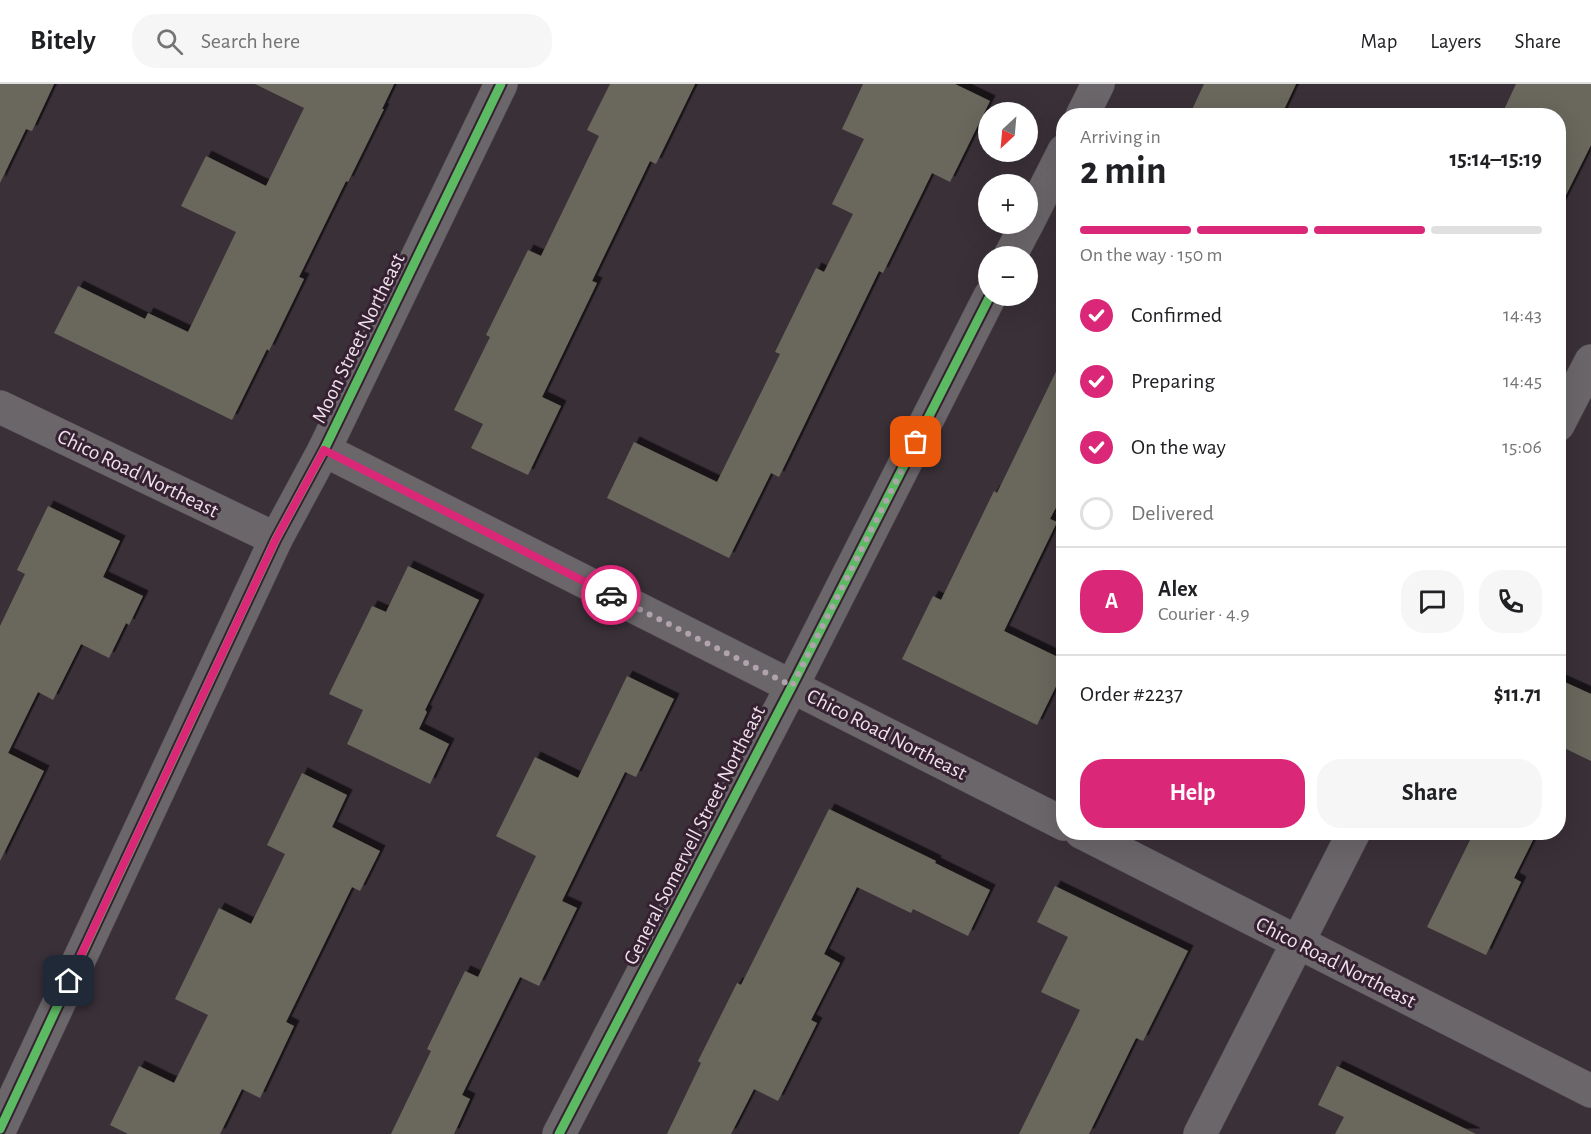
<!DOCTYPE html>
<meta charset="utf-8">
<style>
body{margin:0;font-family:"Alegreya Sans",sans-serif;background:#f6f6f6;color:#202124;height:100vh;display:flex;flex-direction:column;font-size:22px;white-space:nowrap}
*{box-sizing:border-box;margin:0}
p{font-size:20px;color:#757577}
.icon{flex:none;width:33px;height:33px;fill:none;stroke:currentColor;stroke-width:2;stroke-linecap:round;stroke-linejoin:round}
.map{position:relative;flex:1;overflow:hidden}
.drawer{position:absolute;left:1056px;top:24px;width:510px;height:732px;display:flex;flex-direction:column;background:#fff;border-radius:24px;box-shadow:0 6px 24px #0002}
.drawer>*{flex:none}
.needle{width:39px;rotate:206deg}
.controls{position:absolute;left:978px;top:18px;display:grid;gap:12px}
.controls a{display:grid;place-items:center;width:60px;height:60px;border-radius:50%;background:#fff;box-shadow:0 6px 24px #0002;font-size:30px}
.pin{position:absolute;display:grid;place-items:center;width:51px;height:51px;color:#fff;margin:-26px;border-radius:12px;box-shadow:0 3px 9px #0006}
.courier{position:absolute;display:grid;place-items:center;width:60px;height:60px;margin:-30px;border:4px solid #db2777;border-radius:50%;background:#fff;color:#222;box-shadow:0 2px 8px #0007}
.overview em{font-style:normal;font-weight:700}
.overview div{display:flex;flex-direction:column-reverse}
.overview{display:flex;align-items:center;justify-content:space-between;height:102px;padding:0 24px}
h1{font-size:39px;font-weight:700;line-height:45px}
.bar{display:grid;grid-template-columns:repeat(4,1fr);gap:9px 6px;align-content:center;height:72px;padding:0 24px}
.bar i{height:8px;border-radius:4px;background:#e0e0e0}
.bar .on{background:#db2777}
.bar p{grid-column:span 4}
.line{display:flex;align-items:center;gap:15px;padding:0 24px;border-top:2px solid #e0e0e0}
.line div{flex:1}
.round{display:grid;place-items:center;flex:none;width:63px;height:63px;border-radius:24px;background:#f6f6f6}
ol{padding:0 24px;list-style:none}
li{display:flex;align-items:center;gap:18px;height:66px}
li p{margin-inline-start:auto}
li .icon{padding:6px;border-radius:50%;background:#db2777;color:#fff;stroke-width:4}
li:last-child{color:#757577}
li i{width:33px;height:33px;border:3px solid #e0e0e0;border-radius:50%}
.cta{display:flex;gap:12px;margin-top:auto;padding:12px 24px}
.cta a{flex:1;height:69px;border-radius:24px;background:#db2777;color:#fff;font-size:24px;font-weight:700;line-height:69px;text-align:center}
.cta a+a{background:#f6f6f6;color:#202124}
header{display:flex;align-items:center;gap:36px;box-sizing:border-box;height:84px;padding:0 30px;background:#fff;border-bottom:2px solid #e0e0e0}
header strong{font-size:28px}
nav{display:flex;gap:33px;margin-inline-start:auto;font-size:21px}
.search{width:420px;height:54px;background:#f6f6f6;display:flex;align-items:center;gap:15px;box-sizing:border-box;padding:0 21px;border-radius:24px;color:#757577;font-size:22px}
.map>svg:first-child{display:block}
.building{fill:#6b685d;filter:url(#shadow)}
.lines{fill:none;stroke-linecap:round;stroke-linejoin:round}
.minor-casing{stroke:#564d54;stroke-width:34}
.tertiary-casing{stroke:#564d54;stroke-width:34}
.minor{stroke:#6b666a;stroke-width:33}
.tertiary{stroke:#6b666a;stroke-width:33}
.cycleway-casing{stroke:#352131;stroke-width:13}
.cycleway{stroke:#5cba63;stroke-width:9}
.done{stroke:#b0a3ac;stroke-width:6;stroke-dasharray:0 10.8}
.route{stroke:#db2777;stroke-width:8}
.labels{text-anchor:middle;stroke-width:6;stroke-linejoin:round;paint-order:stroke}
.street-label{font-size:21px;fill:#efe1eb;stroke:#352131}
</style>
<header>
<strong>Bitely</strong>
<div class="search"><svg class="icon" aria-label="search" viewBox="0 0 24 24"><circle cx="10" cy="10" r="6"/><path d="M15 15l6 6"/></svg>Search here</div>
<nav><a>Map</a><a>Layers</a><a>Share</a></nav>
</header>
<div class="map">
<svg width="1591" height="1050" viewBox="0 0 1591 1050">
<defs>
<filter id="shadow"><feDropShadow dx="5.5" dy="-5.5" stdDeviation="0" flood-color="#0009"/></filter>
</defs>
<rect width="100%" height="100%" fill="#3a3038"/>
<g class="building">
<path d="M0,0h54l-22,47 -6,-2 -26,54z"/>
<path d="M255,0h139l-12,25h2l-36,73 -2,-1 -47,96 5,2 -35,72 -2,-2 -35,71 -178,-87 24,-47 67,33 3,-6 40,19 48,-100 -55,-26 25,-50 60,30 38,-78z"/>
<path d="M610,0h85l-39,80 -6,-3 -58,120 5,2 -55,114 19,9 -33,69 -57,-27 12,-24 -29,-14 36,-73 -4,-2 42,-85 13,6 58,-120 -12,-6z"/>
<path d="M863,0h92l35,17 -40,81 -18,-9 -49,100 -4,-2 -100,206 -8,-4 -42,85 -122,-60 27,-56 83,40 63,-128 -5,-2 41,-84 8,4 29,-58 -21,-10 32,-65 -22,-10z"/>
<path d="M1204,0h92l-15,32h-92z"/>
<path d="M1516,0h75v61l-33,66v-95h-57z"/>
<path d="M1064,271v137l-14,27 7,3 -53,109 60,29v10l-27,55 -135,-66 31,-63 8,4 53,-109 3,2z"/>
<path d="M48,422l72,35 -17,36 40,19 -14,29 -3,-2 -17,35 -28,-14 -28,56 -15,-8 -30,61 36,18 -44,90v-235l25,-52 -8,-4z"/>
<path d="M408,482l71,34 -54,110 2,2 -8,17 30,15 -19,40 -83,-40 16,-34 -34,-16 43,-88 14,6z"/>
<path d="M627,592l47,23 -38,78 -11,-5 -63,129 15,7 -38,78 -19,-9 -58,118 8,4 -16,35h-63l40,-83 -4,-2 38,-78 13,6 58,-121 -40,-20 39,-79 43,21z"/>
<path d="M1558,595l33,15v67l-33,-16z"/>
<path d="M302,689l45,22 -15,32 48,24 -20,40 -8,-4 -66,135 8,4 -34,72 -18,-9 -22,45h-92l-18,-9 29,-59 35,17 34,-68 -33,-16 44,-91 32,16 34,-70 -18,-9z"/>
<path d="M829,725l107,52 -1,2 55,27 -22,46 -55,-27 -2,4 -54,-26 -33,67 16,9 -29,57 6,3 -39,78 -24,-12 -23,45h-64l34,-71 -3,-2 39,-78 4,2z"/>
<path d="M1474,748h63l-23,46 7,4 -35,73 -59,-28z"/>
<path d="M1055,802l133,65 -45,90 -7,-3 -47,96h-70l61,-124 -39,-18 27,-55 -31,-15z"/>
<path d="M1337,982l139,68h-141l9,-17 -26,-12z"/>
</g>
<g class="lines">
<defs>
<g id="minor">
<path d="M1082,32l16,-32"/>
<path d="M1028,138l36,-71"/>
<path d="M1010,172l17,-32"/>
<path d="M1558,341l33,-64"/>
<path d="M559,1050l233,-448 198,-390"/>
<path d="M1200,1050l154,-302"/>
</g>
<g id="tertiary">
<path d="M0,323l276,132"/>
<path d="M324,366l740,374"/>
<path d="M1081,748l510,259"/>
<path d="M0,1045l276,-590 48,-89 177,-366"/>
</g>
</defs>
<use href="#minor" class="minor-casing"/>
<use href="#tertiary" class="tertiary-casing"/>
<use href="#minor" class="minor"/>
<use href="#tertiary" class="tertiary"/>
<defs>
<g id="cycleway">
<path d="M0,1045l276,-590 48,-89 177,-366"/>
<path d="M559,1050l233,-448 198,-390"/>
</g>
</defs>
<use href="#cycleway" class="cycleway-casing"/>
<use href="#cycleway" class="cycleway"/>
</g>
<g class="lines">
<path class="done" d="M611,511l181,91 124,-244"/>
<path class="route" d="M69,897l207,-442 48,-89 287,145"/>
</g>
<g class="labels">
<g class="street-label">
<text transform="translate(358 254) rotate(-64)" y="7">Moon Street Northeast</text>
<text transform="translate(138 389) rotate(26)" y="7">Chico Road Northeast</text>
<text transform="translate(887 650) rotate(27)" y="7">Chico Road Northeast</text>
<text transform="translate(694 751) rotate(-63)" y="7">General Somervell Street Northeast</text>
<text transform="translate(1336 878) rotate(27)" y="7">Chico Road Northeast</text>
</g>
</g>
</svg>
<div class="controls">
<a><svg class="needle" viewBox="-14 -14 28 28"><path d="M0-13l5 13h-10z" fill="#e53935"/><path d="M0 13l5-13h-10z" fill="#757577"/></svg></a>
<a>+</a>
<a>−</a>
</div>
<div class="pin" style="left:916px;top:358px;background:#ea580c"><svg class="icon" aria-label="bag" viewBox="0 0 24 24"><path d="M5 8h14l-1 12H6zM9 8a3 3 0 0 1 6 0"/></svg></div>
<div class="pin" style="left:69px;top:897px;background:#1f2937"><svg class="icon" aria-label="home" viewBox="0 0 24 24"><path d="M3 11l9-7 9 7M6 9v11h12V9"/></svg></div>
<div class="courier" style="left:611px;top:511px"><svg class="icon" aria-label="car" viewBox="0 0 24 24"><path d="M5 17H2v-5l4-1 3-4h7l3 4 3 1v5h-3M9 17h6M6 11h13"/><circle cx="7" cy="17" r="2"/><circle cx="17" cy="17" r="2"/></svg></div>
<section class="drawer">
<div class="overview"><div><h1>2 min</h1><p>Arriving in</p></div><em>15:14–15:19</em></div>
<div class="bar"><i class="on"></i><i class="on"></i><i class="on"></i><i></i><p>On the way · 150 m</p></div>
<ol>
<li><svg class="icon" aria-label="check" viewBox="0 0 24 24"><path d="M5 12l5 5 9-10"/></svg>Confirmed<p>14:43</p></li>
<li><svg class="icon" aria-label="check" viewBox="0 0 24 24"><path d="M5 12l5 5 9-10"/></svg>Preparing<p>14:45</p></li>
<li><svg class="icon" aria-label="check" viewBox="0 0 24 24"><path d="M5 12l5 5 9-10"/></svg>On the way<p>15:06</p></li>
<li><i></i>Delivered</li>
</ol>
<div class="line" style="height:108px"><b class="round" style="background:#db2777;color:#fff">A</b><div><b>Alex</b><p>Courier · 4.9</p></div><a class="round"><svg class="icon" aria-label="chat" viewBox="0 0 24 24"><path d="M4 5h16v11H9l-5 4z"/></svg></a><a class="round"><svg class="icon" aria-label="phone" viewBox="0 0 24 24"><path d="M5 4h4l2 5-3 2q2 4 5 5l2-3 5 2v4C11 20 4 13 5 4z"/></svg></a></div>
<div class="line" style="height:78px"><div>Order #2237</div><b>$11.71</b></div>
<div class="cta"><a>Help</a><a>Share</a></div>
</section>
</div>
